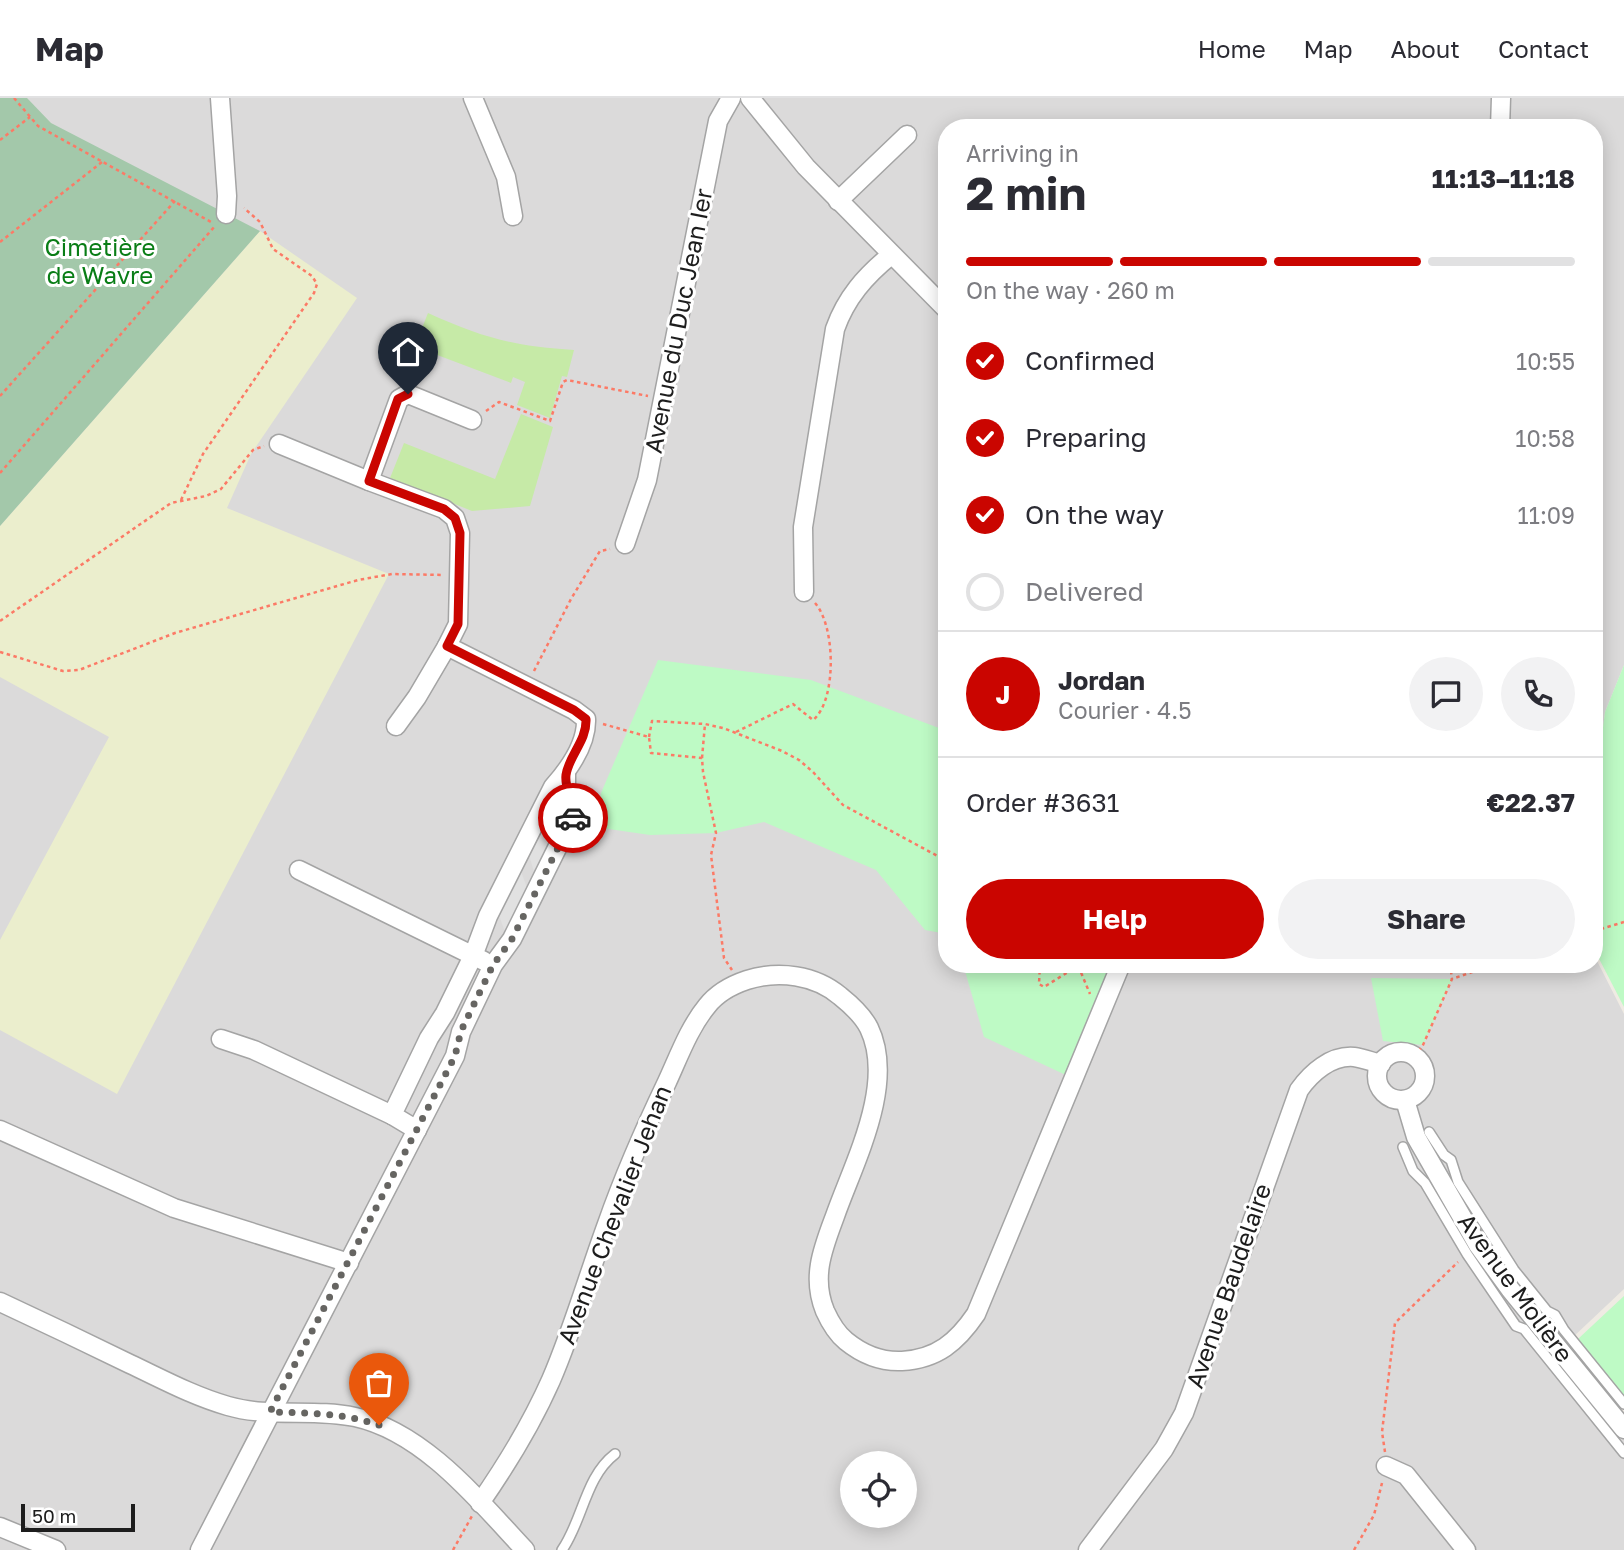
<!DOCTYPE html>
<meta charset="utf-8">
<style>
body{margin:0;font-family:"Golos Text",sans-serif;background:#f2f2f3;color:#2b2b33;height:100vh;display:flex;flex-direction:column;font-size:26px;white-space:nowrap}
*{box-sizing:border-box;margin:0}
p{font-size:23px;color:#7c7c81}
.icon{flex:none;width:38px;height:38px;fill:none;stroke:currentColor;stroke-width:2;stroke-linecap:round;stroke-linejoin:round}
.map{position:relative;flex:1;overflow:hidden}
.details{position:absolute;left:938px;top:21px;width:665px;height:854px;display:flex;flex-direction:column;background:#fff;border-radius:28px;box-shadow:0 4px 18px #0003}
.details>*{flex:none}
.fabs{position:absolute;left:840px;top:1353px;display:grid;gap:14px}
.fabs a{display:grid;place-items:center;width:77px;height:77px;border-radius:50%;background:#fff;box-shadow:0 4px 18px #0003;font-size:35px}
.scale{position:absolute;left:21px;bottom:18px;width:114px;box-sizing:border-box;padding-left:7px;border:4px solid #1d1d1d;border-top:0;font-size:19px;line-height:24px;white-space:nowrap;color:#1d1d1d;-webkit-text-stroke:5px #fff;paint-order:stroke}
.pin{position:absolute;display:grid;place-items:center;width:60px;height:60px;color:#fff;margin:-72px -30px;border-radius:50% 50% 50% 0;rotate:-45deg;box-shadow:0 0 7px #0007}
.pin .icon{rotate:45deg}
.courier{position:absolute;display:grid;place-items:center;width:70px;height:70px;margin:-35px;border:5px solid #ca0500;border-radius:50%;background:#fff;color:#222;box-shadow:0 2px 9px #0007}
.overview em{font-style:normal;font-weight:700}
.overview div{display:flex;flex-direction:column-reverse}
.overview{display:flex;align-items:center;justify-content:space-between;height:119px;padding:0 28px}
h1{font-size:46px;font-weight:700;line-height:52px}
.bar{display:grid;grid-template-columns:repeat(4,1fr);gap:10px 7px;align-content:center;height:84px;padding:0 28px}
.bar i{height:9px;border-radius:5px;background:#e1e1e2}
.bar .current{background:#ca0500}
.bar p{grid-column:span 4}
.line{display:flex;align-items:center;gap:18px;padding:0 28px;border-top:2px solid #e1e1e2}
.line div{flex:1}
.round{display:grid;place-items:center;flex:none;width:74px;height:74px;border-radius:37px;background:#f2f2f3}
ol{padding:0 28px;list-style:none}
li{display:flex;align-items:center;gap:21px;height:77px}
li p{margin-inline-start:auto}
li .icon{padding:7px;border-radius:50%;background:#ca0500;color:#fff;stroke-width:4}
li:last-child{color:#7c7c81}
li i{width:38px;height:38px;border:4px solid #e1e1e2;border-radius:50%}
.action{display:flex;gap:14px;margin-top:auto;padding:14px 28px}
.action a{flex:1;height:80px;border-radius:42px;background:#ca0500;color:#fff;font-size:28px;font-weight:700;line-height:80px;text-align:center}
.action a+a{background:#f2f2f3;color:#2b2b33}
header{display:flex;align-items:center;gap:42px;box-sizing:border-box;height:98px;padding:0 35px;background:#fff;border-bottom:2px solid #e1e1e2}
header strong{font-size:33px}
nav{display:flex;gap:38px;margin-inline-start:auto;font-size:24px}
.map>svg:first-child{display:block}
.residential{fill:#dbdada;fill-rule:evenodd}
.farmland{fill:#ebeecd}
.grass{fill:#c6eaa7}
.cemetery{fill:#a3c8aa}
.park{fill:#befac5}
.parking{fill:#e1e1e1}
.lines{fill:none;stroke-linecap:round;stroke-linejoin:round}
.service-casing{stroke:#a4a4a4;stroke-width:12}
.minor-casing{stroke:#a4a4a4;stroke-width:21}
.path{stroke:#fc7a66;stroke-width:2.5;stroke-dasharray:3.5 3.5;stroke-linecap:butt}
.service{stroke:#fff;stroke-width:9}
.minor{stroke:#fff;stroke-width:18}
.done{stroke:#666562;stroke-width:7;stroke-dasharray:0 12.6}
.route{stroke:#ca0500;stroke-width:9}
.labels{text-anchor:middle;stroke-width:6;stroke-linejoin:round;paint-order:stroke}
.park-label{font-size:24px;fill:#097d16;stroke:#fff}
.street-label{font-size:24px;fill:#1d1d1d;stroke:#fff}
</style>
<header>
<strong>Map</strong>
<nav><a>Home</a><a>Map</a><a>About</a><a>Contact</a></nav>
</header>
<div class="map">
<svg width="1624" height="1452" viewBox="0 0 1624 1452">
<rect width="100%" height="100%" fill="#efebe3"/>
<path class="residential" d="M0,0h1624v567l-19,47 -11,85v-669h-647v836h647v-9l30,59v275l-53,50 53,78v133h-1624zM852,1365h53v53h-53z"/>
<path class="farmland" d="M260,133l97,67 -106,156 -24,54 162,66 -272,520 -117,-64v-90l109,-203 -109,-60v-151z"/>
<g class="grass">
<path d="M428,215c55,25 86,33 146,37l-7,27 -5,-1 -12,42 -33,-13 8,-23 -12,-5 -2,6 -87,-33 -7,17 -9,-4z"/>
<path d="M521,316l32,13 -23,79 -58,5 -82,-33 14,-35 91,36z"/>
</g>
<path class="cemetery" d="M0,0h27l24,25 209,108 -260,295z"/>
<g class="park">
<path d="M658,562l153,20 136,51v203l-22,-4 -49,-60 -112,-48 -48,11 -66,2 -55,-8 6,-34z"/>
<path d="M1624,567v342l-30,-58v-152l11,-85z"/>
<path d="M963,866h151l-46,112 -84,-39z"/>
<path d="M1371,880l81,1 -29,66 -40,-4z"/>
<path d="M1624,1198v102l-46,-59z"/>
</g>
<g class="parking">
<path d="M548,707l12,31 -23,45 -10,-32z"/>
<path d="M519,768l11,30 -22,44 -11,-30z"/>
</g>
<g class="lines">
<defs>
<g id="service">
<path d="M1429,1034l15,23 7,5 7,22 56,88 33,41 8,4 9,15 60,74"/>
<path d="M1403,1049l10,24 12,12 42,71 49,72 8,3 100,124"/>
<path d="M562,1452c21,-30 23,-73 53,-96"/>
</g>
<g id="minor">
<path d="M220,0l7,98 -1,18"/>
<path d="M473,0l33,79 7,39"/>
<path d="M750,0l56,69 141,143"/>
<path d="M1500,30l1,-30"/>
<path d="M838,103l69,-66"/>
<path d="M279,346l90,37 75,28 11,9 5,15 -2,91 -11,22 127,64 12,9c1,24 -17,50 -33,68l-65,129 -15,40 -28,57 -16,25 -37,77 25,15"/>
<path d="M369,383l30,-82 9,-5 64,26"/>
<path d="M625,446l22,-64 71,-359 13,-23"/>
<path d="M804,494l-1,-65 32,-198c11,-31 30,-53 56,-74"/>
<path d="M396,628l21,-29 30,-51"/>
<path d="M299,772l185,91"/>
<path d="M221,941l33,11 138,65"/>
<circle cx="1401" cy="978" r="24"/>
<path d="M1405,1002l11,37 62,108 32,44 114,140"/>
<path d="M0,1032l174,78 175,55"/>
<path d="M0,1204c43,20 87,41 130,62 32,15 63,32 98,42 41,12 86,2 127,11 69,15 124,84 170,133"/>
<path d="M1386,1368l20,9 60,75"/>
<path d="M480,1405c27,-39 52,-80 71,-123 22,-51 37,-104 56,-156 17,-48 38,-96 60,-142 12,-26 22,-54 40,-76 10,-13 25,-21 40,-26 32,-10 68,-5 93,16 10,8 23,20 29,32 27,56 -15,134 -34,188 -12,32 -24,61 -10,95 5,11 11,22 21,30 16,13 35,21 56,20 35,-2 55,-19 74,-47l145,-350"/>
<path d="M0,1429l56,23"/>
<path d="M200,1452l255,-494 6,-24 32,-67 19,-26 61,-123 1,-8 -8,-19v-17"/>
<path d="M1088,1452l76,-101 20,-36 115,-323c12,-17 32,-35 55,-33 9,1 18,5 27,7"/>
</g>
</defs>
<use href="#service" class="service-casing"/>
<use href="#minor" class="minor-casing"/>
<g class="path">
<path d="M14,0l24,28 173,96"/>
<path d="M0,42l30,-23"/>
<path d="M0,144l102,-80"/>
<path d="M0,298l175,-195"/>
<path d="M486,313l13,-9 51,19 13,-39 4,-2 81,16"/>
<path d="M0,375l215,-247"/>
<path d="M181,402l22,-46 111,-161 3,-9 -5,-8 -39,-27 -13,-27 -16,-14"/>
<path d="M0,523l171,-118 35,-7 15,-7 32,-39 11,-4"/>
<path d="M0,554l63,19 16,-1 96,-37 183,-53 34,-6 52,1"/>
<path d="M534,573l37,-72 29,-48 10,-2"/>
<path d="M603,626l46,13 2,16 51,5 1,14 13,61 -5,22 13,103 8,12"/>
<path d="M736,634l57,-28 20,16c24,-19 23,-96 1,-118"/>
<path d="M649,639l3,-16 53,3 18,4 59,23 17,9 14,12 30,33 102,55"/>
<path d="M702,660l3,-34"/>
<path d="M947,759v9"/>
<path d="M1594,833l30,-9"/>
<path d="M1040,866l-1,20 5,3 29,-18 7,1 10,24"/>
<path d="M1450,866l2,15"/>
<path d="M1415,959l8,-12 29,-66 44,-15"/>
<path d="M1385,1354l-3,-20 13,-109 63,-61"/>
<path d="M453,1452l19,-34"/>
<path d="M1354,1452l20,-35 8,-32"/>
</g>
<use href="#service" class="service"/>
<use href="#minor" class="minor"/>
</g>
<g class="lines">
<path class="done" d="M379,1327c-36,-12 -71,-12 -109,-13l185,-356 6,-25 32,-66 19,-26 61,-121"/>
<path class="route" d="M408,296l-10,5 -29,82 75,28 11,9 5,15 -2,91 -11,22 127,64 12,9c1,22 -17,36 -20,56 -2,16 10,28 7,43"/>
</g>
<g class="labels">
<g class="park-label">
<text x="100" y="158">Cimetière<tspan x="100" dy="28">de Wavre</tspan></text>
</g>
<g class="street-label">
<text transform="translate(679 223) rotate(-79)" y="8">Avenue du Duc Jean Ier</text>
<text transform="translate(615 1117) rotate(-69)" y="8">Avenue Chevalier Jehan</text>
<text transform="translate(1229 1188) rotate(-71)" y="8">Avenue Baudelaire</text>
<text transform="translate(1515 1190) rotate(54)" y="8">Avenue Molière</text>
</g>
</g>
</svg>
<div class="fabs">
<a><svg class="icon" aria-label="locate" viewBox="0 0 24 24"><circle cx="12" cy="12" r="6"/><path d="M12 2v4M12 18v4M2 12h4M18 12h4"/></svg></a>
</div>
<div class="scale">50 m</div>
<div class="pin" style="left:379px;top:1327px;background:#ea580c"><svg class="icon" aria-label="bag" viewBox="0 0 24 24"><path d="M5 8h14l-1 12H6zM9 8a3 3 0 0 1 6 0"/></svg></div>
<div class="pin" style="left:408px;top:296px;background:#1f2937"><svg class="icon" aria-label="home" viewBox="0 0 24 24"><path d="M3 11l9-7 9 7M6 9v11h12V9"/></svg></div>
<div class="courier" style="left:573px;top:720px"><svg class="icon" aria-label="car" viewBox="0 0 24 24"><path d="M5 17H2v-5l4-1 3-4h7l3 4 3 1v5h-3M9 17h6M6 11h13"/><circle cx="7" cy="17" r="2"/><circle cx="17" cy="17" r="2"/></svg></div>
<section class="details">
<div class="overview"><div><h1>2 min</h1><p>Arriving in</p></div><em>11:13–11:18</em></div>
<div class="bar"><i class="current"></i><i class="current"></i><i class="current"></i><i></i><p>On the way · 260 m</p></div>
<ol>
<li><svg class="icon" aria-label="check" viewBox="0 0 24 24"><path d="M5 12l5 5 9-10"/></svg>Confirmed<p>10:55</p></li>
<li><svg class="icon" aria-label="check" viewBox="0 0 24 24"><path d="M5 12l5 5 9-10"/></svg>Preparing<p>10:58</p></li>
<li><svg class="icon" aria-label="check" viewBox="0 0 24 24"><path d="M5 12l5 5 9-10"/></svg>On the way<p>11:09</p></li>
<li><i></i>Delivered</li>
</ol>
<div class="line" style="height:126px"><b class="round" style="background:#ca0500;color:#fff">J</b><div><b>Jordan</b><p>Courier · 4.5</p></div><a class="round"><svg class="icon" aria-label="chat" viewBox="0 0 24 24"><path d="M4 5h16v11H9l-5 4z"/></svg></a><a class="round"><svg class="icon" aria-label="phone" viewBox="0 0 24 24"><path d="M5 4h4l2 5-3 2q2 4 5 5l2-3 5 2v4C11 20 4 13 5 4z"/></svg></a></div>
<div class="line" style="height:91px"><div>Order #3631</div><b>€22.37</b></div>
<div class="action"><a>Help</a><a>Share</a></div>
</section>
</div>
